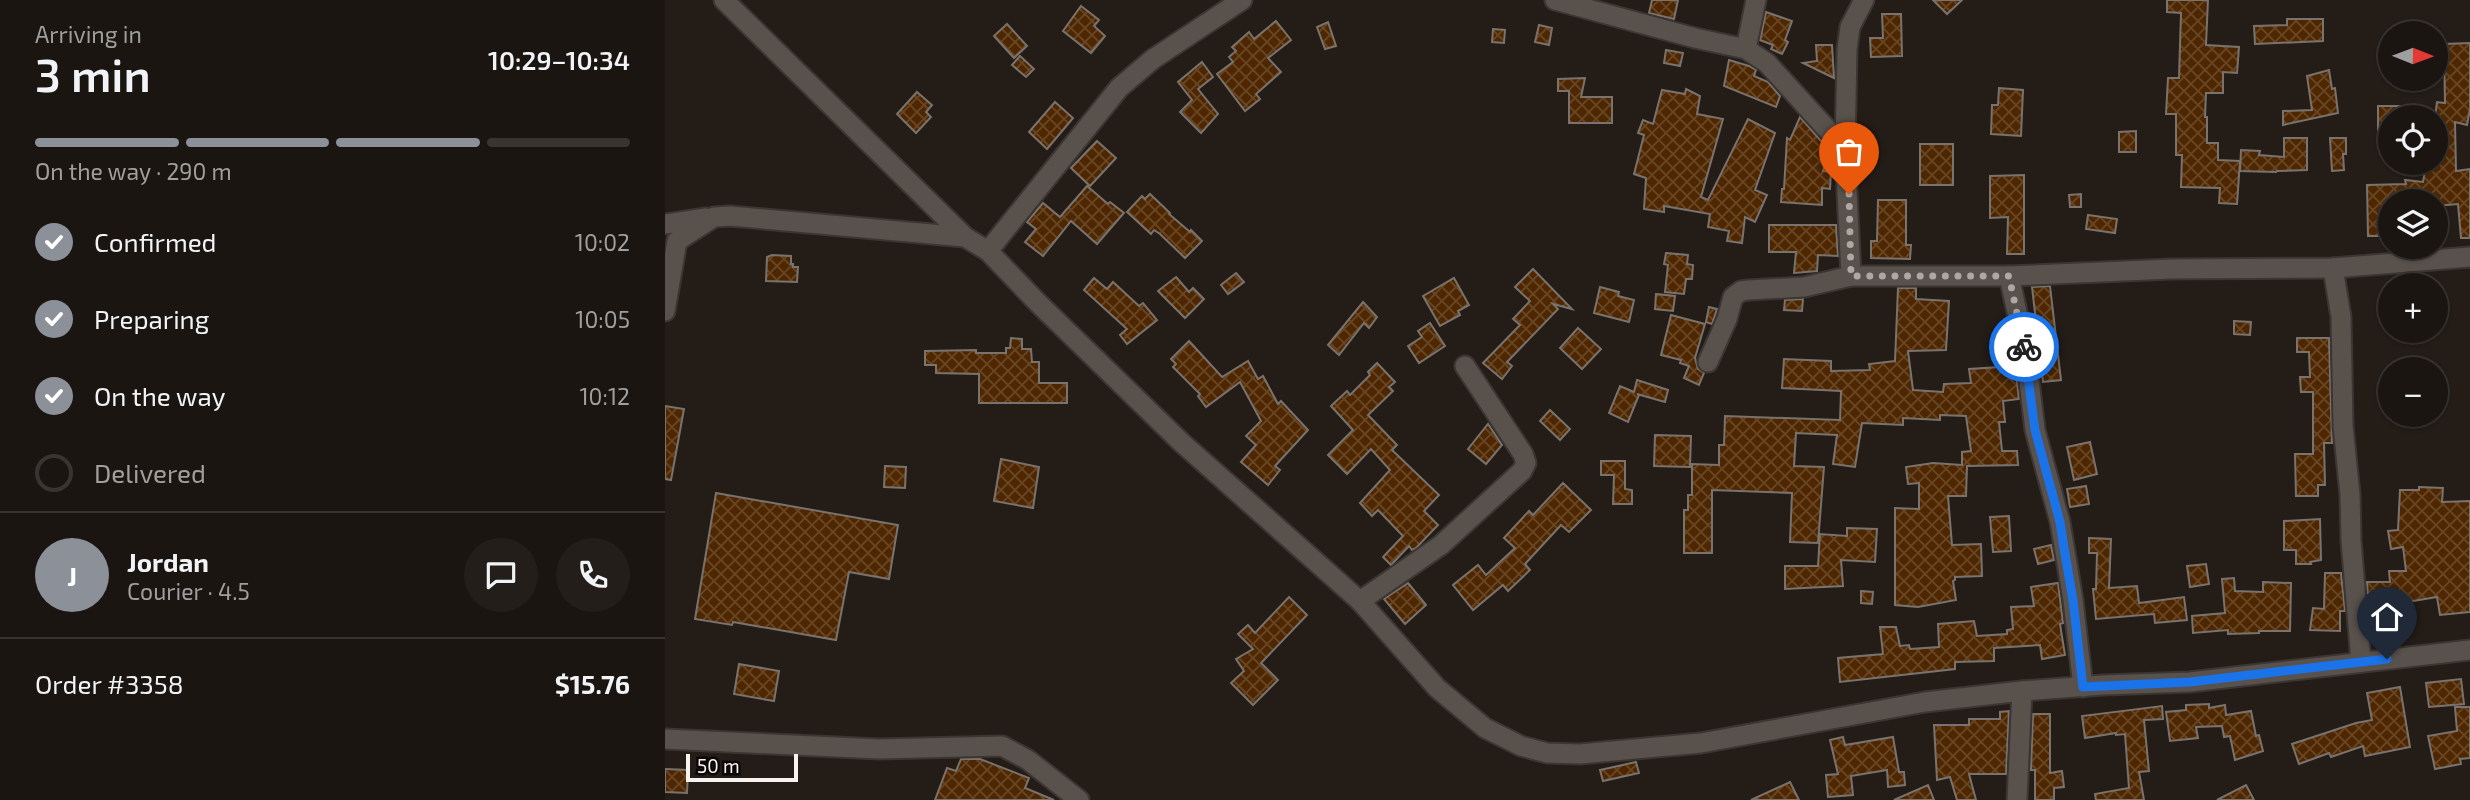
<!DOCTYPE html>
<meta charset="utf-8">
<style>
body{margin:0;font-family:"Exo 2",sans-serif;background:#231e1a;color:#f1f3f6;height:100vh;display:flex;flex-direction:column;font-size:26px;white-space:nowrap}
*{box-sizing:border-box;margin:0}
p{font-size:23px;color:#9f9f9f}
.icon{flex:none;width:38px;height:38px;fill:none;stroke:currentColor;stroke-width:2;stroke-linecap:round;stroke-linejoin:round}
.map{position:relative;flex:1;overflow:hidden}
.sheet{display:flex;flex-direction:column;background:#1a1511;width:665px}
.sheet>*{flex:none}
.needle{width:46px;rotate:91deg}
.buttons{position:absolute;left:1713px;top:21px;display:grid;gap:14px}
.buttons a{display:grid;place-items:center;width:70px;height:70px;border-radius:50%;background:#1a1511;box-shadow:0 2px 5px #0004,0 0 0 2px #383431;font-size:35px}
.scale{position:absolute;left:21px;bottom:18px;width:112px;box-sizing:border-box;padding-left:7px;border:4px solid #f7f3ef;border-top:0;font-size:19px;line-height:24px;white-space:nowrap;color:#f7f3ef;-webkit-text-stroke:5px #0a0706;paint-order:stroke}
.pin{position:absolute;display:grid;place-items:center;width:60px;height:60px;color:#fff;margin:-72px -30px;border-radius:50% 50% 50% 0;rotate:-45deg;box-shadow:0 0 7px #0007}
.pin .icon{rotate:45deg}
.courier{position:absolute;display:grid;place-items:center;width:70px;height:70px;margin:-35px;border:5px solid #1a73e8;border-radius:50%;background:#fff;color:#222;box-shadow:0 2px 9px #0007}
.overview em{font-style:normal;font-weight:600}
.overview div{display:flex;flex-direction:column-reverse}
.overview{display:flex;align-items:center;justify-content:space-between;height:119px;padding:0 35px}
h1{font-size:46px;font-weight:600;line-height:52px}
.bar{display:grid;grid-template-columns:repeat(4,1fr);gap:10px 7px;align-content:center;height:84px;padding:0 35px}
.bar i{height:9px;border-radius:5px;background:#383431}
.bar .on{background:#8c9099}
.bar p{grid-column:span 4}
.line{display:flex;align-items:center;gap:18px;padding:0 35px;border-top:2px solid #383431}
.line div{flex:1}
.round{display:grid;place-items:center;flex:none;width:74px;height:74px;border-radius:37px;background:#231e1a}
ol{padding:0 35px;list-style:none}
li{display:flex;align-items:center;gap:21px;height:77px}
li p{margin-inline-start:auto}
li .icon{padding:7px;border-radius:50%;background:#8c9099;color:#fff;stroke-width:4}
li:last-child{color:#9f9f9f}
li i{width:38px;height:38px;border:4px solid #383431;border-radius:50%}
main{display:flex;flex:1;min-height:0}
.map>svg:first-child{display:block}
.building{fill:url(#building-cross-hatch);stroke:#7a726c;stroke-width:2}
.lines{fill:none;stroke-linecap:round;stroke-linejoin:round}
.minor-casing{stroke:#3b3633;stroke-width:23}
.minor{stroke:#59514c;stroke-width:19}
.done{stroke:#ada8a3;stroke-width:7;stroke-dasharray:0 12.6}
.route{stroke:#1a73e8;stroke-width:9}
</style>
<main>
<section class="sheet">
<div class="overview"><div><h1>3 min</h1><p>Arriving in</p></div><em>10:29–10:34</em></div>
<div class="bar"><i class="on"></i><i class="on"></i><i class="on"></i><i></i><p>On the way · 290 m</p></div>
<ol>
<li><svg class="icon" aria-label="check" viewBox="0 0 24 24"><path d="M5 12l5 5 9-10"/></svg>Confirmed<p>10:02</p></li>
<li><svg class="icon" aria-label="check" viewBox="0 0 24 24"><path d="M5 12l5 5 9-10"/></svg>Preparing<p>10:05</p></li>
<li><svg class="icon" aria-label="check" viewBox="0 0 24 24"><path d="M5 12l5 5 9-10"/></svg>On the way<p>10:12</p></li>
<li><i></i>Delivered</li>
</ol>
<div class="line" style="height:126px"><b class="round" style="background:#8c9099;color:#fff">J</b><div><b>Jordan</b><p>Courier · 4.5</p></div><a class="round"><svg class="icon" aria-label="chat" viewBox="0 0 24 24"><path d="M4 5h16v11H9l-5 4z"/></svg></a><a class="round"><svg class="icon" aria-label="phone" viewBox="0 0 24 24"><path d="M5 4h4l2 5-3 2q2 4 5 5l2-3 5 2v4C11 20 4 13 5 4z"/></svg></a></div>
<div class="line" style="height:91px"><div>Order #3358</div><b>$15.76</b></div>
</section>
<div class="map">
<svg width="1805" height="800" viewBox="0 0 1805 800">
<defs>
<pattern id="building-cross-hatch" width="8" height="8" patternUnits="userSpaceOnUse" patternTransform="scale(1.75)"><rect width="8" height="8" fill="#4e2700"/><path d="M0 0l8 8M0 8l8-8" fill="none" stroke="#684726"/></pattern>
</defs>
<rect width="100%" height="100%" fill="#231c17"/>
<g class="building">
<path d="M987,0h26l-4,19 -25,-6z"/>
<path d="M1268,0h29l-15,14z"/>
<path d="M1502,0h41l-2,45 33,2 -2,26 -14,-1v21h-17l-1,24h2v26h11v17l22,1 -3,43 -18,-1 1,-15 -39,-1 1,-32h-6v-41h-10l2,-36h11l2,-65 -14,-1z"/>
<path d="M416,6l18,14 -5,6 11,10 -14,17 -28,-22z"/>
<path d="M1101,12l26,9 -7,19 3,2 -6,12 -11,-5 2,-4 -13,-5z"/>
<path d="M1217,14h19l1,42 -31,1 -1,-19h13z"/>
<path d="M1622,19h36v22l-68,3 -1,-18 33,-1z"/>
<path d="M611,21l15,19 -23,18 13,14 -25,22 4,5 -15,12 -28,-37 16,-12 -4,-5 7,-6 -4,-4 17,-15 5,7z"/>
<path d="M663,22l8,24 -11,3 -8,-22z"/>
<path d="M342,24l20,22 -13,12 -20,-22z"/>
<path d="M874,25l13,3 -3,17 -14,-3z"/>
<path d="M828,29l12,1 -1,13 -12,-1z"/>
<path d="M1805,43v66l-3,16 -12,-3 1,49 14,-2v69h-9l-3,-34 -22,2v-5h-45v35h-23l-1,-51 39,-1 -1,-4 18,2 2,-11h3v-8h8l-1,-46 2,-15 8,1 -1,-59z"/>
<path d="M1151,45h16l2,33 -31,-15 14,-2z"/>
<path d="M1001,50l17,3 -3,13 -16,-3z"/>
<path d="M355,56l14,13 -8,8 -14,-12z"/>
<path d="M1064,60l20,6 7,4 -2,6 14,6 12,14 -4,11 -52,-21z"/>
<path d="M537,62l11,15 -15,12 20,25 -17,19 -21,-21 12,-12 -14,-18z"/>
<path d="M1664,70l3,19 3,-1 3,25 -55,12v-14l29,-1 -5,-34z"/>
<path d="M920,78l-4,19h31v26h-43v-32h-11v-12z"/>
<path d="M1334,88l24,2 -2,46 -30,-2 1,-29h6z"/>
<path d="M1021,89l14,7 -3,18 26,5 -22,78 7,3 40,-81 27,14 -20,57 12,5 -12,27 -10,-5 -3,26 -15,-2 2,-10 -21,-4 2,-13 -46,-8v6l-20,-3 2,-31 -12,-4 10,-39 -6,-2 5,-13 10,4 9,-34 23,4z"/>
<path d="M252,92l15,13 -6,7 5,5 -15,16 -19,-19z"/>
<path d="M390,102l18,16 -26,31 -18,-17z"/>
<path d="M1713,106h37v11h-24v18h-13z"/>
<path d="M1135,117l30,34 -7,20 8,1 -1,17 -8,-1v17l-41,-3 1,-13h2l3,-51 3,2z"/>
<path d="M1471,131v21h-17v-20z"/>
<path d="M1619,138h23v32l-30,1 -1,1 -36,-1 1,-21 19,1 -1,4 25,2z"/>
<path d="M1665,138h16v16h-3l1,16 -12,1z"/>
<path d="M432,141l19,17 -26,28 -19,-18z"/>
<rect x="1255" y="144" width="33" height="41"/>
<path d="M1359,175v79h-17l1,-37 -18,1v-42z"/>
<path d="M422,186l21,18 2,-2 14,11 -27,31 -26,-23 -28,35 -18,-14 11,-13 -9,-7 16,-19 17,14z"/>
<path d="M485,194l20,19 -1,1 21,18 1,-2 11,11 -17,17 -25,-24 -6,-4 -3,4 -24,-22 15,-16 3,3z"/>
<path d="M1416,194v13h-11l-1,-12z"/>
<path d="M1213,200h28v45h5l-1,14 -39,-1v-17h6z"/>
<path d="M1423,215l29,4 -2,14 -29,-4z"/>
<path d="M1104,225h67l2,31 -20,-1 -1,16 -23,2 2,-21h-27z"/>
<path d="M1001,253l22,2 -1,9 6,1 -1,14h-6l-2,15 -19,-2 3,-27 -4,-1z"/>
<path d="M107,255l19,1v8h2v3h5l-1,15 -31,-1 1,-24z"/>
<path d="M868,269l39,40 -19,-5 5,5 -51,53 5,4 -10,13 -19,-16 37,-38 -7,-6 17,-18 -15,-14z"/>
<path d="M571,273l8,9 -16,12 -7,-9z"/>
<path d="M511,277l13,15 4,-4 11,11 -19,19 -27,-27z"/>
<path d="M429,278l13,11 6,-7 26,24 4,-3 14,17 -30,24 -7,-9 7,-6 -43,-39z"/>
<path d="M789,278l15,27 -11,6 2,4 -20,11 -17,-30z"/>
<path d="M1385,286l11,94 -18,2 -11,-95z"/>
<path d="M935,287l19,5 -1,4 16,4 -5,22 -35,-9z"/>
<path d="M1233,288h18v11l33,2 -3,49 -38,1 5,39 30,2 1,-8 27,-1 -2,-14 31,-2 -1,-7 15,-2 5,41 -16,2 2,21h-6l3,29h15l1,14 -51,1 -1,30h-18l4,49 29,-1 1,32 -27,1v3l-2,1 3,19 -38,7 -23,-2v-97l24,1v-26l-11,1 -2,-17 27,-4 29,2v-13l9,-1 -5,-35 -26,-1v5l-37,-2v7l-41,-2 -7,44 -22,-3 4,-29 -41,-2 -2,33 30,1 -6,76 -28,-1 2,-49 -80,-3v63h-28v-43h4v-15h4v-31l27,1v-20h5l1,-29 115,4 1,-29 -59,-3 2,-29 47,2v10l39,-1 -1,-6 26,-3z"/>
<path d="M991,294l19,2 -2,15 -18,-2z"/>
<path d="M1138,299l-1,12 -18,-1 1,-10z"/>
<path d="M698,302l14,15 -8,11 -5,-5 -25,32 -11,-10z"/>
<path d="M1044,307l8,2 -5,15 -6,-2z"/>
<path d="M1006,315l34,9 -10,34 3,11 6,4 -5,12 -15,-7 5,-12 -9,-3 1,-3 -20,-5z"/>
<path d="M1569,321l17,1 -1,13 -16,-1z"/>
<path d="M765,323l15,23 -26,17 -11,-17 14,-9 -4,-6z"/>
<path d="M913,328l23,21 -19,20 -22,-21z"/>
<path d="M346,338l11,1v10h9l1,13h7v21h28v20h-88v-29l-43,-1v-8h-11v-14l51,-1v3h30v-5h4z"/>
<path d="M1632,338h32l3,105h-8l1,42h-7v11h-22l-1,-42h18v-62h-12l-1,-15h10l-1,-25h-12z"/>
<path d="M524,341l33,36 26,-16 10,18 5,-3 15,28 3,-3 27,29 -33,36 5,4 -12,15 -27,-23 15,-17 -10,-9 15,-15 -21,-39 -34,25 -8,-11 2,-2 -27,-27 3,-3 -5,-5z"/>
<path d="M712,363l18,19 -6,5 4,4 -25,24 29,30 -5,5 47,45 -15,16 14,14 -22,23 -4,2 -3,-4 -18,19 -8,-8 20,-21 -25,-26 -6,6 -12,-13 30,-33 -19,-21 -24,25 -19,-19 25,-25 -22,-24 16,-15 3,4 20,-20 -2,-3z"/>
<path d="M972,380l31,10 -3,12 -28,-8 2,1 -11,27 -19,-9 11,-27 14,6z"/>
<path d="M0,406l19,3 -13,71 -6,-1z"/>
<path d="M885,410l20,19 -10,11 -20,-19z"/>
<path d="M823,424l14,21 -16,19 -18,-15z"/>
<path d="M990,435l36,1 -1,31 -36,-1z"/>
<path d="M1425,442l7,32 -23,6 -7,-33z"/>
<path d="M336,459l38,8 -6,41 -39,-7z"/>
<path d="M936,461h24v28l7,1v14h-19l1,-29h-13z"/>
<path d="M220,466l21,1 -1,21 -21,-1z"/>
<path d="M898,483l28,27 -22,22 -8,-7 -36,39 5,6 -22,21 -5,-6 -30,25 -20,-25 25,-20 8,10 29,-27 -11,-10 25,-27 4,4z"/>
<path d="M1421,486l3,18 -19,3 -3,-18z"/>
<path d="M1754,487l24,1 -1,14 28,-1v111l-30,3 -3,-18 -30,5v22l-37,1 -3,-43h23l-1,-11h17l-3,-24 -12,2 -3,-18 10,-1 2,-40h19z"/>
<path d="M51,493l182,32 -9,54 -40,-7 -13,68 -103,-18 -1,3 -37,-6z"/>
<path d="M1344,516l2,35 -18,1 -3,-35z"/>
<path d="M1655,519l1,41 -11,2 1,2h-15v-14h-12v-29z"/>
<path d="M1182,528l30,1 -2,33 -34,-2 2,26 -58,3v-23h33l2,-32 27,2z"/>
<path d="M1424,538l22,1 -2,49 28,-2 2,17 45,-6 3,23 -32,3 -1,-9 -58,5 -3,-30h3l1,-36h-8z"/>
<path d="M1386,545l3,15 -16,4 -4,-15z"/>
<path d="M1541,564l3,20 -19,3 -3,-21z"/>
<path d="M1660,573h16l4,38h-5v20l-30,-1 3,-22 11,1z"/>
<path d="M1569,578l1,13 28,1v-10l28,1 -1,48h-31v2l-31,1v-4l-35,3 -1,-17 33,-3 -3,-34z"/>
<path d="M743,583l18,22 -21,19 -21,-25z"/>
<path d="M1393,583l5,40 -3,1 5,31 -23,4 -2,-14 -46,3v13l-39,1v7l-115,13 -2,-24 45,-4 -3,-27h16l4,19 9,-1 1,4 29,-2 -1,-23 36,-3 3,15 30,-2v-4l6,-1 -2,-22 23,-1 -3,-19z"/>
<path d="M1196,591l12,1 -1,12 -11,-1z"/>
<path d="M624,597l18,18 -46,48 17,17 -25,25 -22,-22 13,-12 -8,-12 17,-10 -15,-15 10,-9 7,8z"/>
<path d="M74,664l40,7 -5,30 -40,-7z"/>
<path d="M1796,679l3,25 -35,3 -3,-24z"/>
<path d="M1735,687l10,60 -45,9 -2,-10 -32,11 -2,-4 -30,11 -7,-20 64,-21 16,-3 -5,-27z"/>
<path d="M1544,704v4l16,-3 1,10 25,-4 5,25 3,-1 4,16 -28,9 -5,-24 -6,1 -2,-11 -26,1 2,11 -28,3 -4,-29 20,-2v-5z"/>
<path d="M1497,706l1,13 -19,1 5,51 -10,1 5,28h-48l-1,-6 34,-6 -4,-54 -9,1v-2l-31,5 -3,-22z"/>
<path d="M1790,707h15v51l-10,1 1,5 -26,5 -7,-33 29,-5z"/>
<path d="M1344,711l-3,63h-37l7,26h-19l-7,-23 -13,3 -3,-55h35v-6h31v-7z"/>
<path d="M1368,714h17v59l12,-2 2,16 -10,1v12h-19v-30h-4z"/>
<path d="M1178,737l2,8 48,-8 6,35h5l1,13 -17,2 -1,-17 -36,6 2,19 -25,2 -2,-22 12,-1 -8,-34z"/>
<path d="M296,759h19l49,19 -4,10 29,12h-119l12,-32 9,3z"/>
<path d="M971,762l3,11 -36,8 -3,-11z"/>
<path d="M0,769l23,1 -1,23 -22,-1z"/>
<path d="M1125,782l9,18h-48z"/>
<path d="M1263,785l6,15h-40z"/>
<path d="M1581,785l8,15h-37z"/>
</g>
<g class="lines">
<defs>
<g id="minor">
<path d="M59,0l241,237 23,14 48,50 145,141 179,159 77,87 48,40 36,18 26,7 33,1 121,-11 224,-41 97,-11 81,-6 87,-3 280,-32"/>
<path d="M890,0l140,38 51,11 21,14 78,86"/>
<path d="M1081,49l10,-49"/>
<path d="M0,224l41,-6"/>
<path d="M323,251l131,-163 34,-29 89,-59"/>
<path d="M1668,268l8,49 2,109 7,69 1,45 10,122"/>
<path d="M1186,276l-6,-127 2,-99 3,-23 14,-27"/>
<path d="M1344,276l16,72 10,82 25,92 13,78 10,87"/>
<path d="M0,311l12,-70 37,-24 16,-1 235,21"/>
<path d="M1043,362l19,-43 6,-22 8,-6 8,-1 55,-3 47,-11h158l162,-7 162,-1 137,-11"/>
<path d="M695,601l81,-56 81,-74 4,-8 -3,-9 -58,-88"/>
<path d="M0,739l214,10 123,-3 26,14 51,40"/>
<path d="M1352,800l5,-109"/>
</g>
</defs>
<use href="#minor" class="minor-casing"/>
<use href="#minor" class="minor"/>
</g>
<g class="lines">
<path class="done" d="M1184,194l2,82h158l15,71"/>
<path class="route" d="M1359,347l11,83 25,92 4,26 9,52 10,87 107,-5 197,-23"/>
</g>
</svg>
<div class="buttons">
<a><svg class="needle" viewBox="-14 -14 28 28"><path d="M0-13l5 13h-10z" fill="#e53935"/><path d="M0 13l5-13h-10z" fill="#9f9f9f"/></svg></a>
<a><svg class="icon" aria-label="locate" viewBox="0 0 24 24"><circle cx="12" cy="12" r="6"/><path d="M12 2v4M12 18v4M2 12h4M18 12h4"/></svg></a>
<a><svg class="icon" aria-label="layers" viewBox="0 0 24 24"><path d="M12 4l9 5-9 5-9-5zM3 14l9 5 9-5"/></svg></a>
<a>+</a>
<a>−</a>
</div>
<div class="scale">50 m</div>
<div class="pin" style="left:1184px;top:194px;background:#ea580c"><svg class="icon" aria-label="bag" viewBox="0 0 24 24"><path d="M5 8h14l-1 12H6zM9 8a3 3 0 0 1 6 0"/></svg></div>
<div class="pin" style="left:1722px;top:659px;background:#1f2937"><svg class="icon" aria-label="home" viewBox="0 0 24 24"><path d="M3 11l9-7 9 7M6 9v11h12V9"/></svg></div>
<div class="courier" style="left:1359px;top:347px"><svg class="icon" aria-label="bike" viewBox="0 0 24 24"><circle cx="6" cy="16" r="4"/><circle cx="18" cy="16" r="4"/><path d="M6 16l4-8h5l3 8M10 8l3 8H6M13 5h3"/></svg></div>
</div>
</main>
